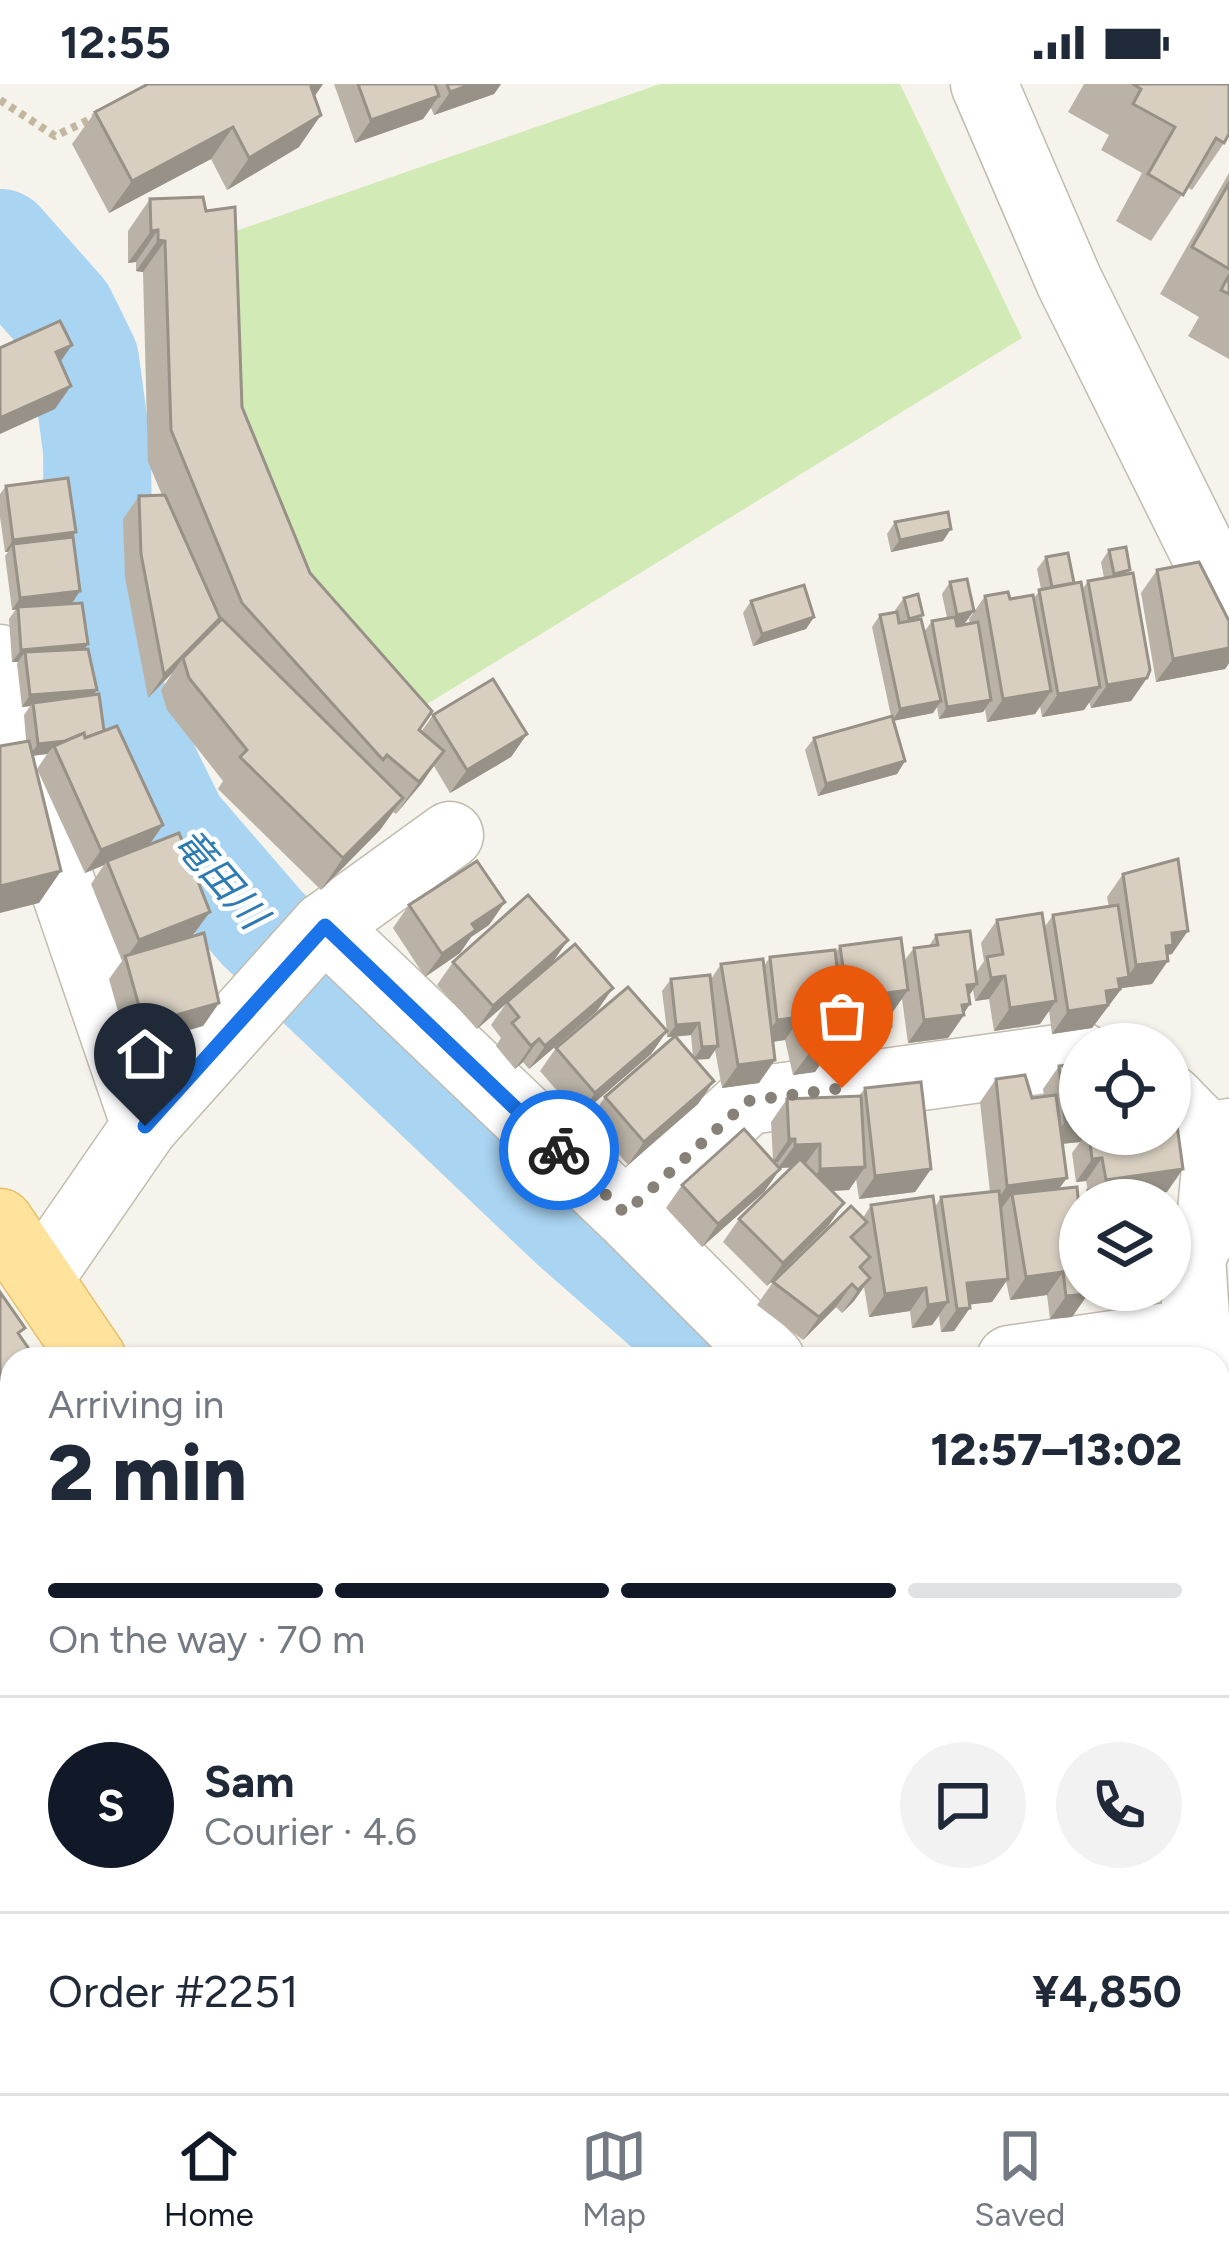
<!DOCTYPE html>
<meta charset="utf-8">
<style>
body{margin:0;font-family:Figtree,"Noto Sans JP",sans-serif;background:#f2f2f3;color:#1f2937;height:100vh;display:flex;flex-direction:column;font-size:45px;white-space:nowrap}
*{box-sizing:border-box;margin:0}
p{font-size:39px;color:#747a83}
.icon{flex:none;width:66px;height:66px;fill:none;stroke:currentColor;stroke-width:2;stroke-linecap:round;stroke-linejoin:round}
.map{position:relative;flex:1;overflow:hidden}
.side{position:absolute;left:0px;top:1263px;width:1230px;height:747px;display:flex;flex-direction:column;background:#fff;border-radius:36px 36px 0 0;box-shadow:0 3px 9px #0004}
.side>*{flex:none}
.fabs{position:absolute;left:1059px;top:939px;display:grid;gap:24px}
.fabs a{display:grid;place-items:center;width:132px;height:132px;border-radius:50%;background:#fff;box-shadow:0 3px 9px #0004;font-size:60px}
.pin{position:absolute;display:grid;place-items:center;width:102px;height:102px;color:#fff;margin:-123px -51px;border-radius:50% 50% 50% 0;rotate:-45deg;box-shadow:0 0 12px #0007}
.pin .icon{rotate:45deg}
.courier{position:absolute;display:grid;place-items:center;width:120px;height:120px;margin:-60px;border:9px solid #1a73e8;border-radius:50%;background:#fff;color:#222;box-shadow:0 3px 15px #0007}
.summary em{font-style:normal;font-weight:800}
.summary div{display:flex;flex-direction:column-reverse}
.summary{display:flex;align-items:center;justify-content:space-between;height:204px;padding:0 48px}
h1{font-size:78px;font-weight:800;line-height:90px}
.bar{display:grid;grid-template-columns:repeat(4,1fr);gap:18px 12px;align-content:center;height:144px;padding:0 48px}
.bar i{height:15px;border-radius:9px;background:#e0e1e3}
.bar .active{background:#111827}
.bar p{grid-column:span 4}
.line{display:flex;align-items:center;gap:30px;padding:0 48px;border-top:3px solid #e0e1e3}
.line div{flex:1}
.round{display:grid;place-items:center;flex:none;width:126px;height:126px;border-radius:63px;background:#f2f2f3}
.status{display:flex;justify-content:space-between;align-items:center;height:84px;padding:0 60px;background:#fff;direction:ltr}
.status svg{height:33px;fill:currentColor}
.menu{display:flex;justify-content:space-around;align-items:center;height:168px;border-top:3px solid #e0e1e3;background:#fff;font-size:33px;color:#747a83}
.menu a{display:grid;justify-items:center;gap:6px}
.menu .active{color:#111827}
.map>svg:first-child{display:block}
.green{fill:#d2eab5}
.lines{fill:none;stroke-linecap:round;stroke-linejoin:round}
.river{stroke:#a9d4f2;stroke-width:108}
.minor-casing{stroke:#c2bbae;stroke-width:69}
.major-casing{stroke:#e6c16a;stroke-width:69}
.path{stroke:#c4b79f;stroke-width:8;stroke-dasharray:6 6;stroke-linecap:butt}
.minor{stroke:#fff;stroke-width:66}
.major{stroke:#ffe39c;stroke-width:66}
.wall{fill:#bab2a6;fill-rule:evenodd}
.shaded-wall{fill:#979187}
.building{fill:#d8cfc1;stroke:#979187;stroke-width:3}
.done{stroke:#878178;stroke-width:12;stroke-dasharray:0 21.6}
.route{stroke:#1a73e8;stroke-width:15}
.labels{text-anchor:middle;stroke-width:9;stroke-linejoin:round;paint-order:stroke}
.water-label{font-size:39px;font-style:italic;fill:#2e7ab2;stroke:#fff}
</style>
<div class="status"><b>12:55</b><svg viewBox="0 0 49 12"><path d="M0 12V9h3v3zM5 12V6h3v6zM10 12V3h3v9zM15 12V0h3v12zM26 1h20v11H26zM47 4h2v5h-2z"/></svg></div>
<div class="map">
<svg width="1229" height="2009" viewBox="0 0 1229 2009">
<rect width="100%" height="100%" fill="#f6f3ec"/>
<path class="green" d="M660,0h240l122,254 -629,387 -173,-286 -7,-200z"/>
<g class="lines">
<g class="river">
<path d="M0,159l62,70 23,47 12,89 2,184 15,72 60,121 88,102 310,295 155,136"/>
<path d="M1169,1998l7,11"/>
</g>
<defs>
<g id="minor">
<path d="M984,0l85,197 160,323"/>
<path d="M0,574l19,100 126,368"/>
<path d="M324,842l301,287 123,-112 332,-46"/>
<path d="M1170,1014l47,48"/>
<path d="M625,1129l146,146"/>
<path d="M40,1194l105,-152 179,-200 126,-91"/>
<path d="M1010,1275l187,-27"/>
<path d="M1217,1275l-20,-27 -5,-75 18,-35 7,-76 12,-14"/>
<path d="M0,1385l4,-10 8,-3"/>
<path d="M0,1712l12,-3"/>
<path d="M0,1786l12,7"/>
<path d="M25,1998l17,11"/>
<path d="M215,1998l1,11"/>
<path d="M775,2009l18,-11"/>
</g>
<g id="major">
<path d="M0,1138l93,137"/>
<path d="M577,1998l8,11"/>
</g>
</defs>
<use href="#minor" class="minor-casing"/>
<use href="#major" class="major-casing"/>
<g class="path">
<path d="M0,16l55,36 42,-20"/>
<path d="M1218,1552h11"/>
</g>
<use href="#minor" class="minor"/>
<use href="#major" class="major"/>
</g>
<g class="wall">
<path d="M323,0l-9,13 -15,50 -72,43 -16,-31 -102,54 -37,-69 23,-32z"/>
<path d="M334,0h167l-7,10 -60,21 -3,-7 -8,11 -68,24z"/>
<path d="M1084,0h145l-5,59 -32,47 -5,-3 -36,54 -35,-20 26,-48 -41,-23 8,-15 -41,-23z"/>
<path d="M1229,89v186l-41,-23 11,-19 -39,-23z"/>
<path d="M150,115l92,208 68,166 109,157 2,2 12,-17 94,19 -16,23 -61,36 -16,-27 -38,48 -3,-2 -13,18 -59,60 -103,-101 5,-8 -56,-71 -6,-20 12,-18 -25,26 -23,-121 -2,-58 16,-23 23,-1 -14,-33 -5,-190 -7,-1v-9l-8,1v-32z"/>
<path d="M6,402l70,46 -4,5 8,54 -8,12 25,87 -4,5 11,36 59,94 -14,20 44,90 -10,4 36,64 -16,23 -75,21 -19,-68 13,-18 -31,-77 13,-19 -19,8 -48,-104 10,-15 -14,2 6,147 -15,-188 6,-9 -8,1 -5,-43 1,-2h-6l-3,-43 7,-10 -4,1 -7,-54 3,-4h-3l-5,-35v-23z"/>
<path d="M895,438l48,19 -52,11 -4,-18z"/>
<path d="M1109,466l19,24 19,104 -16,23 -40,7 -2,-6 -5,8 -42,7 -2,-11 -5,8 -48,8 -2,-13 -2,3 -44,7 -2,-12 -4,6 -40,8 12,40 -8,13 -79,22 -13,-46 9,-12 77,-22 -19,-89 8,-12 16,-3 -1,-2 9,-12 16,21 4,13 8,-11 15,-3 -5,-24 8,-12 15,41 -8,3 13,-2 -1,-5 16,-23 25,3 24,-1 7,-9 -4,-20 9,-12 36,33 6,-9 16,-3 -3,-16z"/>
<path d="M1157,486l72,78v15l-4,6 -69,13 -15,-89z"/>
<path d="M751,517l63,16 -8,12 -53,17 -10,-33z"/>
<path d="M1123,790l49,80 -5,1 -15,29 -30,4 -30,40 -40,6 -3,-23 -9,13 -46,7 -5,-32 -14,2 -2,-11 -4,6 -5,19 -16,23 -40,5 -6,-44 -12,14 1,13 -16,23 -39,5 -2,-15 -19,33 -22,3 -8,-35 -12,2 -14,41 -37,5 -7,-38 -6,9h-14l19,22 -16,23 -70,61 -39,-45 16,-23 70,-60h-8v-6l-16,23 -72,62 -39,-45 16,-23 111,-17 -5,-40 9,-12h40l10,-15 43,2 6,-9 66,-5 4,-6 64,15 10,-13 15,-2 7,-11 40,38 8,-12 -3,-18 16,-23 47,8 9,-13 56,-8 -2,-10zM691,951l2,22 -18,-20z"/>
<path d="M505,818l-16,23 -18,12 -11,16 -35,24 -32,-49 16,-23z"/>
<path d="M568,856l-16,23 45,48 -68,58 -6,-7 -8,7 -19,-23 5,-8 -10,-13 14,-20 -28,24 -40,-44 16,-23z"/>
<path d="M1059,982l21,68h90l-3,58 -16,2v6h-70l7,-9 -2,-10 -10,1 -4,-29 8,-11 -18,2 -3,45 19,15 2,-2v88l8,4 -16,23 -22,2 -3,-24 -37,5 -4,-19 -14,21 -23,2 -15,27 -13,1 -2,-16 -7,9 -20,3 -2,-17 -41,6 -5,-30 -10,14 -12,12 -6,-6 -33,33 -46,-35 16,-23 90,-64 8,-13 64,2 6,-10 49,-5 -10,-90 16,-23 36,19 12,-1 -1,-8z"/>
<path d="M865,1004l66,81 -16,23 -56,7 -3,-20 -7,11 -17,1 12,12 -16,23 -61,60 -44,-44 16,-23 53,-52 -13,1 1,1 -16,23 -62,55 -36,-39 16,-23 91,-25 -2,-38 16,-23 72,-3z"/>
<path d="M1125,1206h44l-7,10 -36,4z"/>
<path d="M12,1453v163l-2,3 -10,-7v-142z"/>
<path d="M89,1998h101l-10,11h-99z"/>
<path d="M229,1998h53l1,11h-52z"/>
<path d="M353,1998h155l6,11h-161l-3,-6z"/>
<path d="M1010,1998h25l-17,11z"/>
</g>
<g class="shaded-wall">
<path d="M317,0h6l-19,27 7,-24z"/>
<path d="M472,0h29l-7,10 -60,21 16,-23z"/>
<path d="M439,12l-16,23 -68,24 16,-23z"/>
<path d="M321,31l-22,32 -72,43 22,-32z"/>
<path d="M233,43l-22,32 -102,54 23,-32z"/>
<path d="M158,146l-22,32 -8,1 23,-32z"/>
<path d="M158,156l7,1 -22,31 -7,-1z"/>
<path d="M72,261l-16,23v-16z"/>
<path d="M71,302l-16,23 -55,25v-16z"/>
<path d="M951,445l-8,12 -52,11 9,-12z"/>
<path d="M76,448l-9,12h-54l-5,8h-3l8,-12z"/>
<path d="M80,507l-8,12 -60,7 8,-12z"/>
<path d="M974,527l-9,12 -16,4 8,-12z"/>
<path d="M814,533l-8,12 -53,17 9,-12z"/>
<path d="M220,534l-37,40 -10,14 -25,26 16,-23z"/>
<path d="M88,560l-8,12 -55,-4 -7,10h-6l9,-12z"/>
<path d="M1229,564v15l-4,6 -69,13 17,-23z"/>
<path d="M1147,594l-16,23 -40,7 16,-23z"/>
<path d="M1100,603l-16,23 -42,7 16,-23z"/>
<path d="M97,606l-9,12 -55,1 -3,3 -8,1 8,-12z"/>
<path d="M1051,607l-16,23 -48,8 16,-23z"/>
<path d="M991,616l-8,12 -44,7 8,-12z"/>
<path d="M941,617l-8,12 -41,8 8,-12z"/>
<path d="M527,650l-16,23 -61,36 17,-23z"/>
<path d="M104,652l-50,10 -7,8 -18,2 9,-12z"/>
<path d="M444,667l-22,32 -26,31 23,-32z"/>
<path d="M905,677l-8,13 -79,22 8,-12z"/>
<path d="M403,714l-23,32 -59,60 22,-32z"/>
<path d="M163,741l-16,23 -40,13 -3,4 -19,8 16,-23z"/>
<path d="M61,787l-22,32 -39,10v-27z"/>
<path d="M505,818l-16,23 -18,12 -11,16 -35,24 17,-23 30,-30z"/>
<path d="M210,828l-17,23 -66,26 -1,-3 13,-18z"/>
<path d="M1188,847l-16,23 -6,1 2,6 -16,23 -30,4 -30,40 -40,6 16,-23 38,-20 12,-12 9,-2 9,-12 36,-32z"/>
<path d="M568,856l-16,23 -75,66 16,-23z"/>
<path d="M1005,892l-16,23 -14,2 16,-23z"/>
<path d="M977,900l-15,21 8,-1 -8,12 2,-1 -16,23 -40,5 16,-23 43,-35z"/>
<path d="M613,904l-16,23 -68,58 16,-23z"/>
<path d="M908,906l-16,23 -21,3 16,-23z"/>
<path d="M1056,917l-16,23 -46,7 16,-23z"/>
<path d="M219,919l-16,23 -75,21 16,-23z"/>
<path d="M801,933l-16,23 -24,3 16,-23z"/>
<path d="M699,939l-8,12 -24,2 9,-12z"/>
<path d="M844,941l-16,23 1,-21z"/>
<path d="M891,942l-16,23 -39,5 16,-23z"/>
<path d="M667,947l-16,23 -72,62 16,-23z"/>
<path d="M539,955l-16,23 -8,7 16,-23z"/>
<path d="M718,962l-9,13 -16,1 9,-13z"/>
<path d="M831,965l-16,23 -22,3 17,-23z"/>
<path d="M775,976l-16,23 -37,5 16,-23z"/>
<path d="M714,997l-16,23 -70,61 16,-23z"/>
<path d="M1080,1037v13h6l-6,8 -31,3 16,-23z"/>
<path d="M789,1055h6l-17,23h-5z"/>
<path d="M820,1060l-17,23 -25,1 17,-23z"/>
<path d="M1102,1074l-16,23 -10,1 16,-23z"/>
<path d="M865,1083l-16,23 -45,2 16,-23z"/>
<path d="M780,1085l-16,23 -62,55 16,-23z"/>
<path d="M931,1085l-16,23 -56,7 16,-23z"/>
<path d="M1183,1085l-16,23 -56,8h-19l14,-20z"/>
<path d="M1067,1094l-17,23 -38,-7 -10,14 -11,1 16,-23z"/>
<path d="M844,1119l-16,23 -61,60 16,-23z"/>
<path d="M1063,1188l-16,23 -37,5 16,-23z"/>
<path d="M870,1194l-16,23 -12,12 16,-23z"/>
<path d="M1008,1195l-16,23 -35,4 10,-23z"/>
<path d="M852,1200l-16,23 -33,33 16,-23z"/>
<path d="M926,1204l-16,23 -41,6 16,-23z"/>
<path d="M1136,1206h33l-7,10 -36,4z"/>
<path d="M1088,1210l-16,23 -22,2 16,-23z"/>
<path d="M948,1218l-16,23 -20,3 16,-23z"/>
<path d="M970,1224l-16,23 -13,1 16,-23z"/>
<path d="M12,1292v20l-12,3v-20z"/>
<path d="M1229,1362v10l-11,9v-8z"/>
<path d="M1229,1806v22l-11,9v-18z"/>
<path d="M183,1998h7l-10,11h-9z"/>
<path d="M1026,1998h9l-17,11z"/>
</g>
<g class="building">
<path d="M148,0h169l-6,3 10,28 -72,43 -16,-31 -101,54 -37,-69z"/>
<path d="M358,0h77l4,12 -68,24z"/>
<path d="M447,0h25l-22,8z"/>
<path d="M1133,0h96v50l-5,9 -8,-5 -33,57 -35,-21 27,-47 -42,-23 8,-15z"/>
<path d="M1229,99v86l-37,-22z"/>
<path d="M203,113l3,14 29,-4 7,200 68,166 122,138 -13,19 25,21 -25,31 -32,-27 -4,5 -141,-157 -71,-173 -6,-189 -7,-1v-10l-7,1 -1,-32z"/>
<path d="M1229,191v19l-8,-4z"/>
<path d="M60,237l12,24 -16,7 15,34 -71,32v-70z"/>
<path d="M68,394l8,54 -63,8 -7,-54z"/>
<path d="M165,411l55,123 -56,57 -23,-121 -2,-58z"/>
<path d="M948,428l3,17 -51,11 -5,-18z"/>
<path d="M73,453l7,54 -60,7 -7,-54z"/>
<path d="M1126,463l4,23 -16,4 -5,-24z"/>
<path d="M1068,469l6,30 -22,4 -6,-30z"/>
<path d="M1199,478l30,59v27l-56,11 -16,-89z"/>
<path d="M1133,489l17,97 -3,8 -40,7 -19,-104z"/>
<path d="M967,495l7,32 -17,4 -7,-33z"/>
<path d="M1081,498l19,105 -42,7 -19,-104z"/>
<path d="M804,501l10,32 -52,17 -11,-33z"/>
<path d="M1008,508l2,7 23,-4 18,96 -48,8 -18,-103z"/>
<path d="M918,510l5,21 -14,4 -5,-21z"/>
<path d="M82,519l6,41 -67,6 -3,-43z"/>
<path d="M897,528l2,11 22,-4 20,82 -41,8 -20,-94z"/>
<path d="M955,533l2,9 21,-4 13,78 -44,7 -15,-86z"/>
<path d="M222,535l181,179 -60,60 -103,-101 7,-7 -58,-72 -6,-20z"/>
<path d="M88,565l9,41 -67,5 -5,-43z"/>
<path d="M493,595l34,55 -60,36 -34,-55z"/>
<path d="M99,610l5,37 -19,7 -1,-5 -19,8 -27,3 -5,-41z"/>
<path d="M892,632l13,45 -79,23 -12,-46z"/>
<path d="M117,642l46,99 -62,25 -47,-104 30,-13 1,5z"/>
<path d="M29,657l32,130 -61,15v-140z"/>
<path d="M179,749l31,79 -71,28 -32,-79z"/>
<path d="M1178,775l10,72 -16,2 1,12 -7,1 2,15 -32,4 -13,-91z"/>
<path d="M477,777l28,41 -33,22 4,6 -34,24 -33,-49z"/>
<path d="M528,811l40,45 -75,66 -40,-44z"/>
<path d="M1118,821l11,72 -11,2 2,10 -14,2 2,14 -40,6 -15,-96z"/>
<path d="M1042,829l14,88 -46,7 -5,-32 -14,2 -4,-21 16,-3 -6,-34z"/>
<path d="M970,847l7,53 -10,1 3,19 -8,1 2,10 -40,5 -10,-72 24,-3 -2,-10z"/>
<path d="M204,849l15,70 -75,21 -19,-68z"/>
<path d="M901,854l7,52 -21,3 4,33 -39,5 -12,-85z"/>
<path d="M575,860l38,44 -68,58 -6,-7 -8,7 -19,-23 7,-6 -12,-15z"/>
<path d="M835,866l9,75 -15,2 2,22 -21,3 -9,-35 -24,3 -7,-63z"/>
<path d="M763,875l12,101 -37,5 -17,-101z"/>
<path d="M710,891l8,71 -16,1 -3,-24 -23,2 -5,-46z"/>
<path d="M628,903l39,44 -72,62 -39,-45z"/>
<path d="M675,952l39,45 -70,61 -39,-45z"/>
<path d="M1080,979v58l-15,1 -6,-56z"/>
<path d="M1025,991l7,23 24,-3 11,83 -60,8 -11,-107z"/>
<path d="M921,998l10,87 -56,7 -10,-88z"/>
<path d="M861,1012l4,71 -45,2v-25l-25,1v-6h-6l-2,-40z"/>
<path d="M1176,1034l7,51 -77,11 -4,-22 -10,1 -3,-25h81v-15z"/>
<path d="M744,1045l36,40 -62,55 -36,-39z"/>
<path d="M800,1075l44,44 -61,60 -44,-44z"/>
<path d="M1150,1100l1,16h-62l-1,-10z"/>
<path d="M1077,1103l3,31v72h8v4l-22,2 -3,-24 -37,5 -14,-83z"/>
<path d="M999,1107l9,88 -41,4 3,25 -13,1 -16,-112z"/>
<path d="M933,1112l15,106 -20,3 -2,-17 -41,6 -14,-89z"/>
<path d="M851,1122l16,16 -16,15 19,20 -10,10 10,11 -12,12 -6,-6 -33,33 -46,-35z"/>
<path d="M1173,1132l5,61 -8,1v-61z"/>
<path d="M0,1208l25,36 -7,5 18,26h-24v17l-12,3z"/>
<path d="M1218,1303l11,14v45l-6,5 -5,-6z"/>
<path d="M12,1463v79l-12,-8v-54z"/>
<path d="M12,1544v29l-12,-8z"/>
<path d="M1218,1626l11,15v165l-5,4 -2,15 -4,3z"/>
<path d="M90,1998h93l-12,11h-71z"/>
<path d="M240,1998h42l2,10 -43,1z"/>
<path d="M375,1998h133l6,11h-134z"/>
<path d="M1041,1998h75l4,6 -8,5h-80l-2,-4z"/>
</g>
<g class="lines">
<path class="done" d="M559,1066l66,63 123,-112 94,-13"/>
<path class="route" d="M145,1042l180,-200 234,224"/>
</g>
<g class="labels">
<g class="water-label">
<text transform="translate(221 794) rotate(49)" y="14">竜田川</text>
</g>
</g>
</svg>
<div class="fabs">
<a><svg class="icon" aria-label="locate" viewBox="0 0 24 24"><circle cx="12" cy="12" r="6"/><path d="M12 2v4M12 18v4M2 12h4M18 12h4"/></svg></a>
<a><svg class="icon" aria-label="layers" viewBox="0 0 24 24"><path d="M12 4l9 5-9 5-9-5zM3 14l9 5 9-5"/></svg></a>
</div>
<div class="pin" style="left:842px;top:1004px;background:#ea580c"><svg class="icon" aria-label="bag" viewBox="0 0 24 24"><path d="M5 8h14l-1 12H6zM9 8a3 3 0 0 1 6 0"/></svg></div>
<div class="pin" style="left:145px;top:1042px;background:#1f2937"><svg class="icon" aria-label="home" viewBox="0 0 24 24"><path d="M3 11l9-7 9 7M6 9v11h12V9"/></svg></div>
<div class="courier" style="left:559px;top:1066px"><svg class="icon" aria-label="bike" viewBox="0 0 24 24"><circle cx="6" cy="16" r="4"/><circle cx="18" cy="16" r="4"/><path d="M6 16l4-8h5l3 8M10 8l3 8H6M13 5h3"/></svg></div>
<section class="side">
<div class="summary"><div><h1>2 min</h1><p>Arriving in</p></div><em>12:57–13:02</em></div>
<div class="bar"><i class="active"></i><i class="active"></i><i class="active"></i><i></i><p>On the way · 70 m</p></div>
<div class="line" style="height:216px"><b class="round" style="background:#111827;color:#fff">S</b><div><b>Sam</b><p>Courier · 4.6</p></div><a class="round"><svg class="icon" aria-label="chat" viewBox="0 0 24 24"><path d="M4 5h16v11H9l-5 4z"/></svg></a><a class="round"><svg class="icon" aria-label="phone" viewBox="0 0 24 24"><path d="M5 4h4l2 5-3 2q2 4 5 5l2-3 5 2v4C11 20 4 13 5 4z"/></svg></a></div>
<div class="line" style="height:156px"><div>Order #2251</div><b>¥4,850</b></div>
</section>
</div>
<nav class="menu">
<a class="active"><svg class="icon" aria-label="home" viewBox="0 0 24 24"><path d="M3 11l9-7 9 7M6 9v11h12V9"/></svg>Home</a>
<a><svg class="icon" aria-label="map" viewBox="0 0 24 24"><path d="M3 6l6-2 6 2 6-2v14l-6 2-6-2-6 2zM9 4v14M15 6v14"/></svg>Map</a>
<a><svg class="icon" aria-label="saved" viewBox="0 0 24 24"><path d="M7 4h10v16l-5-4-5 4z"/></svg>Saved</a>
</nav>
